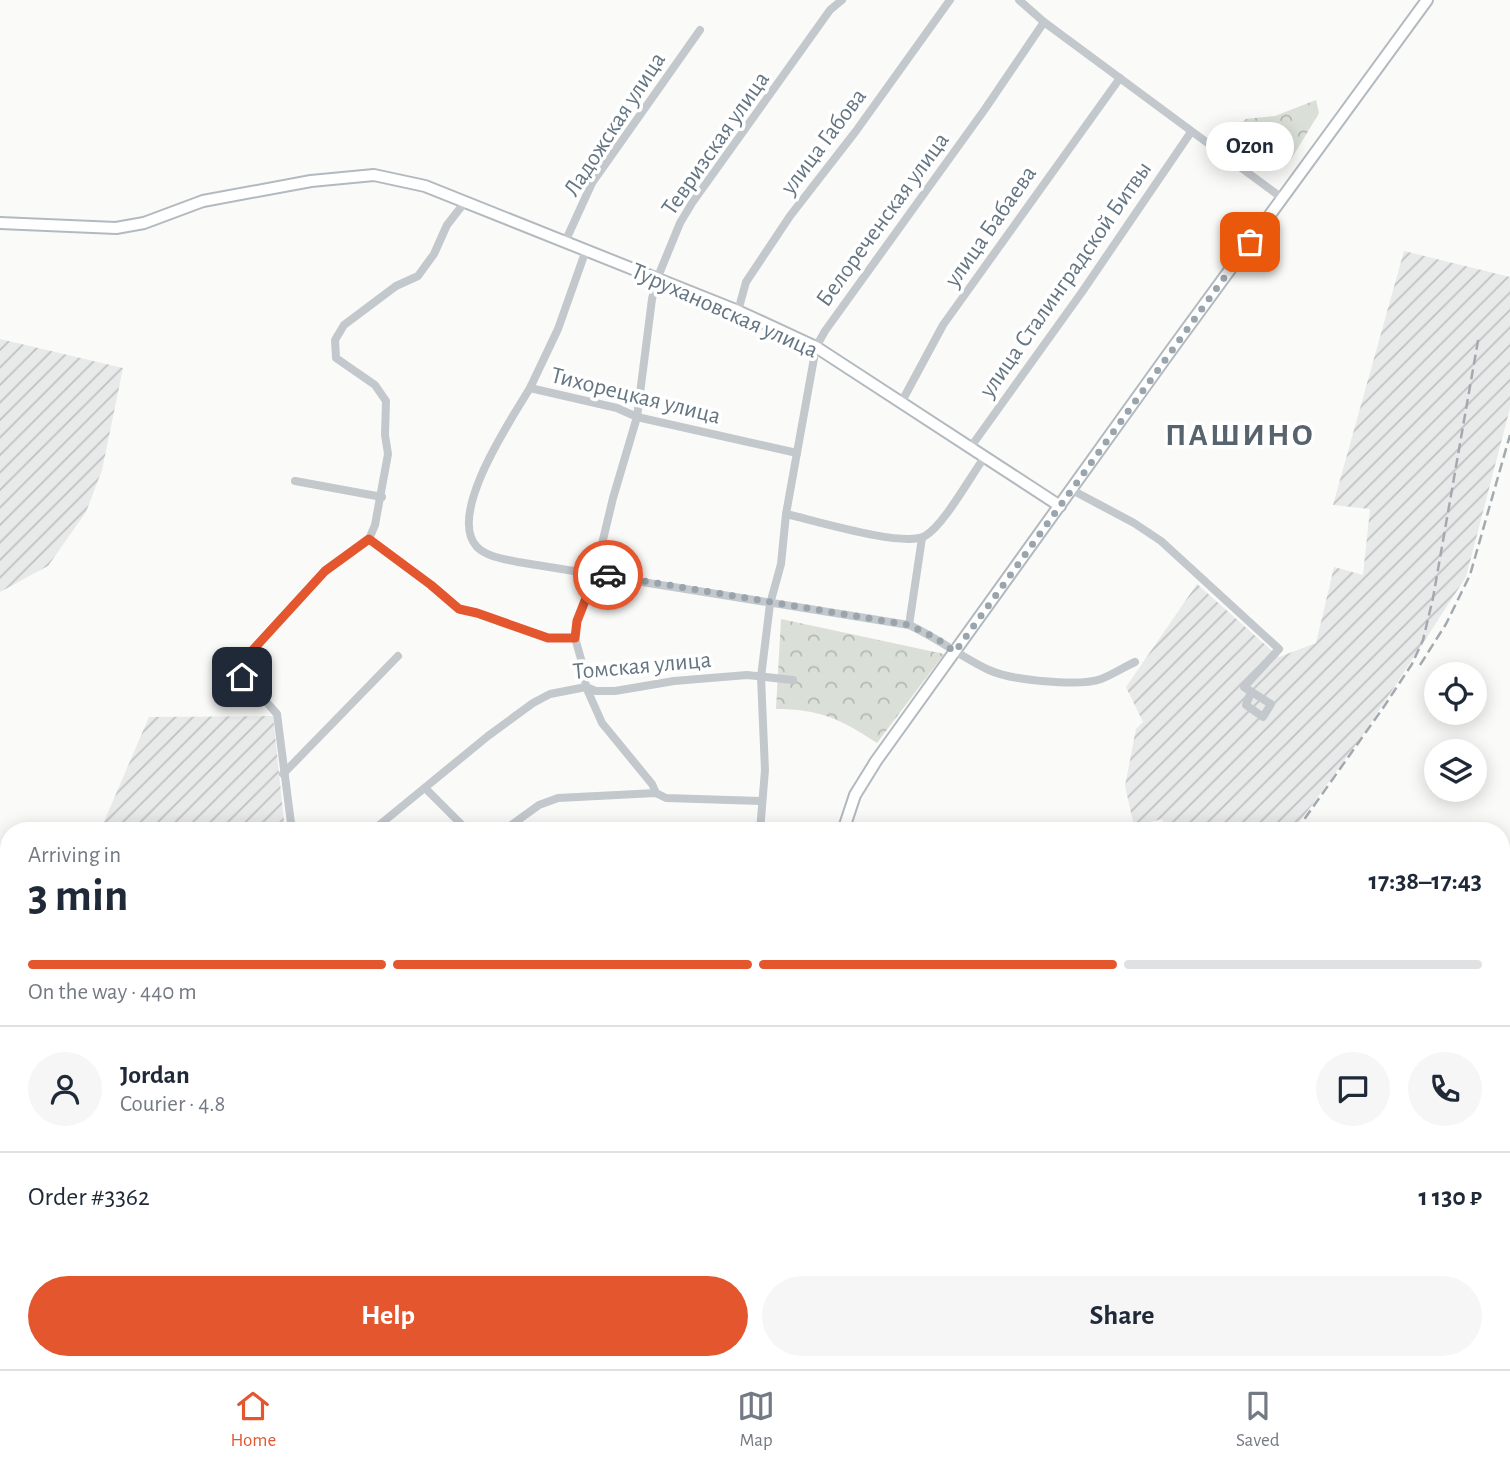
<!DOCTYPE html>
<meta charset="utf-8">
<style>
body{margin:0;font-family:"Alegreya Sans",sans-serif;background:#f6f6f7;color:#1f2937;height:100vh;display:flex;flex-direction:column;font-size:26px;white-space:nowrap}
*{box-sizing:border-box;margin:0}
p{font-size:23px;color:#747a83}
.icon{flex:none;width:38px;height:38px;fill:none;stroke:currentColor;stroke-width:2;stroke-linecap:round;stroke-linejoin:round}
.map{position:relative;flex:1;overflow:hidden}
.drawer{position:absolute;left:0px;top:822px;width:1510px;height:548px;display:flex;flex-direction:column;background:#fff;border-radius:28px 28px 0 0;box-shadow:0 4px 18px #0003}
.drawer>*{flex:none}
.tools{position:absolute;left:1424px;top:662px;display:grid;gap:14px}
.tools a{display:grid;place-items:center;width:63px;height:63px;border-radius:50%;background:#fff;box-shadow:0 4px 18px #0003;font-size:35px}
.pin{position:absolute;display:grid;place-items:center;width:60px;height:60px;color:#fff;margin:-30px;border-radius:14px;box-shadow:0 4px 10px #0006}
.courier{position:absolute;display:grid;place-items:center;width:70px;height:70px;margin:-35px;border:5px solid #e4572e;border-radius:50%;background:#fff;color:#222;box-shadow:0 2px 9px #0007}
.bubble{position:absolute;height:49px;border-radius:24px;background:#fff;box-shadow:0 4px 18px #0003;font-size:23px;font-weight:600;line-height:49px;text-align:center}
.summary em{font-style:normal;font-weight:600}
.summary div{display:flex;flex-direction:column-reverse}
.summary{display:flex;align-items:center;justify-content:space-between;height:119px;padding:0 28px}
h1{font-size:46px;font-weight:600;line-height:52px}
.bar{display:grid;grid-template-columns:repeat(4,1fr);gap:10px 7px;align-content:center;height:84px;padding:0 28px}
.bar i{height:9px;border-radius:5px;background:#e0e1e3}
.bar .current{background:#e4572e}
.bar p{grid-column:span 4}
.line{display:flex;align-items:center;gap:18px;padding:0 28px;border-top:2px solid #e0e1e3}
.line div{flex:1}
.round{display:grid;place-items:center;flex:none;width:74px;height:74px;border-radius:37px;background:#f6f6f7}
.button{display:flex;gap:14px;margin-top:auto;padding:14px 28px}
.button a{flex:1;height:80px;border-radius:42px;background:#e4572e;color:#fff;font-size:28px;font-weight:600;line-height:80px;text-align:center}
.button a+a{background:#f6f6f7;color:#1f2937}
.menu{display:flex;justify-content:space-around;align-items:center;height:98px;border-top:2px solid #e0e1e3;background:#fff;font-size:19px;color:#747a83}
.menu a{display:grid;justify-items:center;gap:4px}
.menu .current{color:#e4572e}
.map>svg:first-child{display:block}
.industrial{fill:url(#industrial-furrows)}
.forest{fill:url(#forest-crowns)}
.garden{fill:url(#garden-furrows)}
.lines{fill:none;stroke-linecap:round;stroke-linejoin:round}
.secondary-casing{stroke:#b3babf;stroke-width:14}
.street{stroke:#c3c8cc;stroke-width:8}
.secondary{stroke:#fff;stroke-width:10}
.rail{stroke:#a2aab0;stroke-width:2.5;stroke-dasharray:10 5;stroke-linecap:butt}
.done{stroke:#99a4ac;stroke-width:7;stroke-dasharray:0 12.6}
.route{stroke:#e4572e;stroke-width:9}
.labels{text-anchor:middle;stroke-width:7;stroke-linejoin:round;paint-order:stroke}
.street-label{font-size:24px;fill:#657683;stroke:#fff}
.district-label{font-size:32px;font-weight:bold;letter-spacing:2px;fill:#57646e;stroke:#fff}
</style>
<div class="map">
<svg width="1510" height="1369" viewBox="0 0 1510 1369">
<defs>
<pattern id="industrial-furrows" width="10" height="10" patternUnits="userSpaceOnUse" patternTransform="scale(1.75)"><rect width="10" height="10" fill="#e8e9e9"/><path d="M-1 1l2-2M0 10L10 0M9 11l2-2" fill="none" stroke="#c0c1c2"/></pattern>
<pattern id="forest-crowns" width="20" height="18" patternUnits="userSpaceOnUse" patternTransform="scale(1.75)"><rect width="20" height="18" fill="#dadfd7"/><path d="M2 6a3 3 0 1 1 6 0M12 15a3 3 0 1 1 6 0" fill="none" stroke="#b4b9b4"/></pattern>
<pattern id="garden-furrows" width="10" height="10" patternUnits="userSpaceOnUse" patternTransform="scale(1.75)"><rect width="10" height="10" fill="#dadfd7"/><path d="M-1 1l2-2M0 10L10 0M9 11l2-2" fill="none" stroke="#b4b9b4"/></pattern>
</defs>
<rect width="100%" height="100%" fill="#fafaf8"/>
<g class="industrial">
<path d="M1404,251l106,26v131l-44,169 -103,158 -70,96h-128l-3,-12 -28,7 -9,-40 11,-57 7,-7 -17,-35 71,-103 82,73 37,-14 18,-76 29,8 7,-66 -37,-4z"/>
<path d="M0,339l123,29 -21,102 -16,42 -38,54 -48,26z"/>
<path d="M273,716l12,115h-185l49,-114z"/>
<path d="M9,1247v115h308l-10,7h-307v-92z"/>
</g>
<g class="forest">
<path d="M1316,100l3,13 -27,45 -14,11 -45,-32 -2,-6 15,-12 29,-3z"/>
<path d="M781,619l163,35 -67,89c-36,-24 -58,-34 -101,-34z"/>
</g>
<path class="garden" d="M1261,1362h74l2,7h-75z"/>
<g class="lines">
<defs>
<g id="secondary">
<path d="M0,223l116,5 28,-5 59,-22 108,-20 63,-6 51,11 313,125 78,36 244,159"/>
<path d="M843,831l12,-36 21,-34 293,-408 258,-353"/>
<path d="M967,1362l2,7"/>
</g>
</defs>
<use href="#secondary" class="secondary-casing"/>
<g class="street">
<path d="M1019,0l25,22 238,176"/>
<path d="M565,242l27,-59 108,-153"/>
<path d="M586,250l-28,79 -28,59 87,20 20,9 160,36"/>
<path d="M738,311l8,-29 44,-66 66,-85 94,-131"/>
<path d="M530,388c-18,30 -84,127 -53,159 10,10 28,12 41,15l391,63c29,13 52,32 80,45 21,10 90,17 112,9 11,-4 23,-12 34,-17"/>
<path d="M901,403l42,-78 177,-247"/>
<path d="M970,448l112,-156 109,-160"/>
<path d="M295,481l87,16"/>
<path d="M1072,490l62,33 27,18 118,108 -35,38 27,17 -8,13 -17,-12 5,-13"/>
<path d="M786,514c27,6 118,34 139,22 19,-11 45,-59 59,-78"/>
<path d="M369,539l62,46 28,24 18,4 71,25h27"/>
<path d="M909,625l13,-87"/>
<path d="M283,774l115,-118"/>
<path d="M426,789l42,42"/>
<path d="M656,793l-4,-9 -50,-61 -16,-36 -3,-21 -8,-28 2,-17 18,-48 18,-75 24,-81 15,-118 5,-20 23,-56 12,-20 138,-193 12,-10"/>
<path d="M292,831l-15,-117 -39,-44 2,-6 85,-93 44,-32 6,-14 13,-71 -3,-19 1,-34 -11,-16 -39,-27 -1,-18 9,-15 52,-39 22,-10 16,-22 13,-29 18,-23"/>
<path d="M372,831l116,-95 45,-33 17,-9 36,-7 10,4h19l59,-10 73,-6 46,5"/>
<path d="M503,831l36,-26 19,-7 98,-5 10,5 95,3"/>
<path d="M760,831l5,-61 -4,-93 9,-73 11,-40 5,-50 30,-167 9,-16 160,-222 59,-87"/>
<path d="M516,1362l2,7"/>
<path d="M1198,1362l2,7"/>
<path d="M722,1369l19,-5"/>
</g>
<use href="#secondary" class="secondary"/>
<g class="rail">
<path d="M1420,665l26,-41 24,-49 40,-140"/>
<path d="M1296,831l87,-123 29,-44 11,-24 10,-42 46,-263"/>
<path d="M1502,871l8,-2"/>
<path d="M360,1369l6,-7"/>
</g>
</g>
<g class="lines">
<path class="done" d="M608,575l301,50 27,13 19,14 295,-410"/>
<path class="route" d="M242,677l-4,-7 2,-6 85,-93 44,-32 62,46 28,24 18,4 71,25h27l2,-17 19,-48 12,2"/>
</g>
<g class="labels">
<g class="street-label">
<text transform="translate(614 124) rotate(-57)" y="8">Ладожская улица</text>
<text transform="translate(823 141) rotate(-53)" y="8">улица Габова</text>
<text transform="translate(715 143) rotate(-55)" y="8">Тевризская улица</text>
<text transform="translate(882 219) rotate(-54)" y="8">Белореченская улица</text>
<text transform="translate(990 226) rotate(-55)" y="8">улица Бабаева</text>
<text transform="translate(1065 279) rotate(-55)" y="8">улица Сталинградской Битвы</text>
<text transform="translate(725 310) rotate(24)" y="8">Турухановская улица</text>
<text transform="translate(636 395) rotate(14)" y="8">Тихорецкая улица</text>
<text transform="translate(642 665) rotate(-5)" y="8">Томская улица</text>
</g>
<g class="district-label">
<text x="1240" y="445">ПАШИНО</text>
</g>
</g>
</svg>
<div class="tools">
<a><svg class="icon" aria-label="locate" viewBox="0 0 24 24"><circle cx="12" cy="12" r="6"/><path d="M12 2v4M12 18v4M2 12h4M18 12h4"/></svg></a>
<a><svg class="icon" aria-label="layers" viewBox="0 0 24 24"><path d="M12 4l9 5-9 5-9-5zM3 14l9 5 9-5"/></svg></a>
</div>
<div class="pin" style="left:1250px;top:242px;background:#ea580c"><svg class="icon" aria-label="bag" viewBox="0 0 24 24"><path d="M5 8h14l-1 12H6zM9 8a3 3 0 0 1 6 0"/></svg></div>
<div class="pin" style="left:242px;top:677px;background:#1f2937"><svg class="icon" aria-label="home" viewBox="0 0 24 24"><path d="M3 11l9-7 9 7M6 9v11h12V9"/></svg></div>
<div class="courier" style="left:608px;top:575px"><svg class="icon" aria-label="car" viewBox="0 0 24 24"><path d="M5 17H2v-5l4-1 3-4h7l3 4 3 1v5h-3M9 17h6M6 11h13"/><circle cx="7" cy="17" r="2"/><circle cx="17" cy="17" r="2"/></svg></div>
<div class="bubble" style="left:1206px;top:122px;width:88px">Ozon</div>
<section class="drawer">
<div class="summary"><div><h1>3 min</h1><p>Arriving in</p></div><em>17:38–17:43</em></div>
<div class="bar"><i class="current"></i><i class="current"></i><i class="current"></i><i></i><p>On the way · 440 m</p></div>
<div class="line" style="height:126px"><a class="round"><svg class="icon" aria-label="person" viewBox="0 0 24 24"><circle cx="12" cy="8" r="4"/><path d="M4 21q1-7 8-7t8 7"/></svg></a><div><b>Jordan</b><p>Courier · 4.8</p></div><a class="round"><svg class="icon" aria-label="chat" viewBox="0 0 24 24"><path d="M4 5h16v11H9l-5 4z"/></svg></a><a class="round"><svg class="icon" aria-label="phone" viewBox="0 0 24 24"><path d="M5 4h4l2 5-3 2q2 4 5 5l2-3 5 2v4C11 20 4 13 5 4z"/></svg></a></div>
<div class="line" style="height:91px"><div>Order #3362</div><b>1 130 ₽</b></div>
<div class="button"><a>Help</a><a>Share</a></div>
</section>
</div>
<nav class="menu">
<a class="current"><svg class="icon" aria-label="home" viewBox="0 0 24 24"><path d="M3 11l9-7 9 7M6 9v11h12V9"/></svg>Home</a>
<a><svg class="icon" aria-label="map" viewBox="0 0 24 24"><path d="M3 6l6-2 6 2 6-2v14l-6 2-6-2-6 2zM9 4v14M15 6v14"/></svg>Map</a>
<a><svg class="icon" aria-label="saved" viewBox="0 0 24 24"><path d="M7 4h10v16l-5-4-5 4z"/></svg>Saved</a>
</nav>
